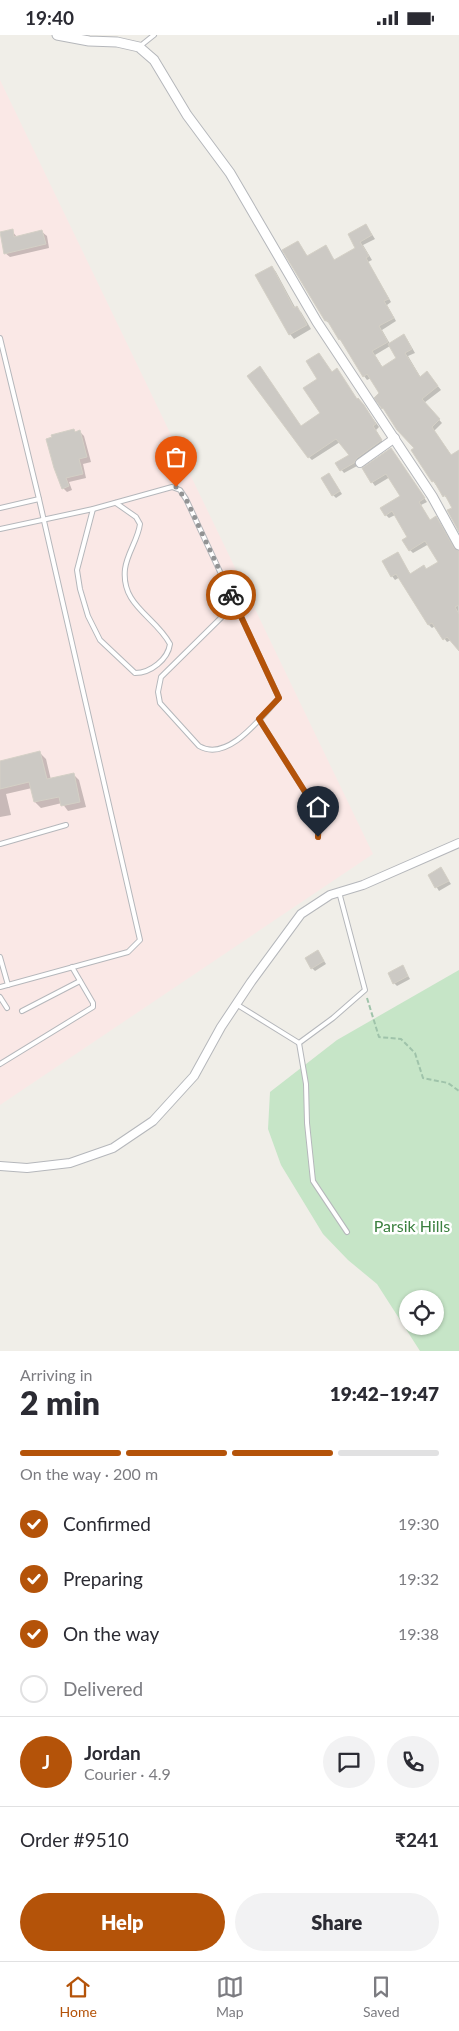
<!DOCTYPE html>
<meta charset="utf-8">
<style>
body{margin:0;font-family:Lato,sans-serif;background:#f2f2f3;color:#2b2b33;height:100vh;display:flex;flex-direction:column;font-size:19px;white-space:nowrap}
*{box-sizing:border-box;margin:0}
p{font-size:16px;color:#7c7c81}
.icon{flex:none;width:28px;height:28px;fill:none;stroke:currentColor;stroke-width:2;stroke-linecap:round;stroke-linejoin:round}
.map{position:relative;height:1316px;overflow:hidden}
.panel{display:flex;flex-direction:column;background:#fff;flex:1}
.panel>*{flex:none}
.fabs{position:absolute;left:399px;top:1255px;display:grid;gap:10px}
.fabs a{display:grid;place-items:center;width:45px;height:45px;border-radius:50%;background:#fff;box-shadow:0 1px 4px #0004;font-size:25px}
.pin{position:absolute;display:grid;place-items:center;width:42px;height:42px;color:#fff;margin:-51px -21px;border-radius:50% 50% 50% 0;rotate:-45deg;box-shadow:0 0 5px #0007}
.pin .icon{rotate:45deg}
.courier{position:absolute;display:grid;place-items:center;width:50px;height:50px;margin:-25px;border:4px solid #b45309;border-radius:50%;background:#fff;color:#222;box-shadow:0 1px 6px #0007}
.headline em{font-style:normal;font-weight:800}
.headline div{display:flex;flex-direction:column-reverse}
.headline{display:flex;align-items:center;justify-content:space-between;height:85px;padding:0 20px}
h1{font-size:32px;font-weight:800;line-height:38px}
.bar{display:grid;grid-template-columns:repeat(4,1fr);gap:8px 5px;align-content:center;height:60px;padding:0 20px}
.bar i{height:6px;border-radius:4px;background:#e1e1e2}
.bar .on{background:#b45309}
.bar p{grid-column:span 4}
.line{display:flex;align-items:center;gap:12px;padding:0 20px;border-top:1px solid #e1e1e2}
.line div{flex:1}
.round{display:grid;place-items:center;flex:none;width:52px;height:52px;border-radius:26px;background:#f2f2f3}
ol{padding:0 20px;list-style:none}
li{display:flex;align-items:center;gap:15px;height:55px}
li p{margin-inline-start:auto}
li .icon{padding:5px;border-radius:50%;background:#b45309;color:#fff;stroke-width:4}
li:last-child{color:#7c7c81}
li i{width:28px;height:28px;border:2px solid #e1e1e2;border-radius:50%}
.button{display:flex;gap:10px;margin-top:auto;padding:10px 20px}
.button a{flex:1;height:58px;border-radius:30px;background:#b45309;color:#fff;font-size:20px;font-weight:800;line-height:58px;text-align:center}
.button a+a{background:#f2f2f3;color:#2b2b33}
.status{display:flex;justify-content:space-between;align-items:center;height:35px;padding:0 25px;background:#fff;direction:ltr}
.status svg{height:14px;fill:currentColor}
.dock{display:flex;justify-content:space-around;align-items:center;height:70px;border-top:1px solid #e1e1e2;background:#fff;font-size:14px;color:#7c7c81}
.dock a{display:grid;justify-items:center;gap:2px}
.dock .on{color:#b45309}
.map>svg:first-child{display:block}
.medical{fill:#fae8e6}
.green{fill:#c6e5c7;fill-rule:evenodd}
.shadow{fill:#0003;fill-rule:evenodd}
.building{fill:#ccc9c4;stroke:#d4d0c6}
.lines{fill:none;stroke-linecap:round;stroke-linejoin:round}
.service-casing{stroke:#b5b7bb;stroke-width:6}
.minor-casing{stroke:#b5b7bb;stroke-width:10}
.tertiary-casing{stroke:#b5b7bb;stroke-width:11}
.path{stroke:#9fc3aa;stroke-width:2;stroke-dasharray:5 2.5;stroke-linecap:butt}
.service{stroke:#fff;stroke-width:4}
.minor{stroke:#fff;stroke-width:8}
.tertiary{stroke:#fff;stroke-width:9}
.done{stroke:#929394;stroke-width:5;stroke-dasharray:0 9}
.route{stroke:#b45309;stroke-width:6}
.labels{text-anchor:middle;stroke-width:5;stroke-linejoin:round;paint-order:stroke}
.park-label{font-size:16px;fill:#3c8140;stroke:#fff}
</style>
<div class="status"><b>19:40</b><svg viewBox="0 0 49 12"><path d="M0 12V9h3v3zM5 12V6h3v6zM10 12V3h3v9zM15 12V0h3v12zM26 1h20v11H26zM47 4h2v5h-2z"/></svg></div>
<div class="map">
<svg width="459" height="1316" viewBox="0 0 459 1316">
<rect width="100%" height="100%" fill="#f0eee8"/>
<path class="medical" d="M0,45l373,774 -373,251z"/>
<path class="green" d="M459,935v381h-39l-43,-67 -29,-24 -25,-26 -42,-69 -13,-36 2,-37 67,-52zM408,1264h27v27h-27z"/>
<g class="shadow">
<path d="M366,190l9,14 -12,6 9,15 -4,2 23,40 -4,3 9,16 -14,9 8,14 14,-8 3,3 8,14 -7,3 13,22 9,-2 11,14 -17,13 18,20 -8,8 18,25 7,-4v79l-5,-23 -5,-9 -5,-3 -11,-15 -17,-33 -33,-40 -7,-10 4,-4 -9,-16 -4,2 -3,-4 -34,-52 -4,-3 -42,-71 14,-8 10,15 17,-10 10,14 22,-13zM390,311l8,13 -15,9 -8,-13z"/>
<path d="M12,196l5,6 25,-5 5,4 2,12 -39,9 -5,-4z"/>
<path d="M272,232l4,5 20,37 5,3 10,17 -17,10 -4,-5z"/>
<path d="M332,338l29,30 13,17 5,7 -3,3 8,14 -24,17 -3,5 -13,7 -7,-9 13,-8 -10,-14 -28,18 -3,-3 -7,-30 19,-14z"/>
<path d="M73,395l3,3 4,-1 4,4 7,26 -8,2 3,14 -17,4 3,8 -5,2 -4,-4z"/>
<path d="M394,418l33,49 -6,3 9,16 6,-3 3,3 19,33 1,95 -8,-9 -4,2 -12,-16 -3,2 -3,-3 -29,-48 -5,3 -3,-4 6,-22 13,21 15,-5 14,-8 -11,-18 -16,9 -3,-3 -1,-12 -14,-23 -6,3 -3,-3 15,-18 -11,-20 -15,9 -12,-17z"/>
<path d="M329,439l13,20 -6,4 -3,-3z"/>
<path d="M40,718l6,6 5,21 22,-6 6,6 7,27 -18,4 -6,-8 -21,5 -6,-6 -3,-14 -26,6 5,21 -11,2v-55z"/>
<path d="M441,834l10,15 -12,7 -10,-16z"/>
<path d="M318,916l8,13 -11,7 -3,-3z"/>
<path d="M403,932l7,12 -13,7 -3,-3z"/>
</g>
<g class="building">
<path d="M366,189l6,11 -12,7 9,14 -3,2 23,41 -5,2 10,17 -15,8 9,16 -16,9 10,16 14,-9 -8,-14 16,-10 8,15 -7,4 15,24 7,-6 11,15 -16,13 18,20 -8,8 19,28 8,-5v82l-12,-22 5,-2 -7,-13 -2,2 -9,-16 -2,1 -21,-32 3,-2 -17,-18 -14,-22 -1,1 -8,-11 5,-5 -12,-19 -4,3 -23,-38 -1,1 -12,-20 -2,1 -43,-71 16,-9 9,15 19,-11 8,15 21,-12 -7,-14z"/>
<path d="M13,194l1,8 28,-7 4,14 -42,10 -4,-22z"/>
<path d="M272,231l22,42 3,-2 10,19 -18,10 -34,-60z"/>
<path d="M319,318l13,19 5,-4 20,31 1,-1 6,7 12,19 -3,2 9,14 -25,18 -3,5 -14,8 -5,-8 14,-8 -13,-16 -28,19 -61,-82 13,-10 41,60 19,-13 -17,-25 14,-9 -11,-18z"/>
<path d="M74,394l1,3 5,-2 7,27 -8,2 4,15 -17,4 3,8 -7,3 -8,-21 -8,-29 6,-2 -1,-2z"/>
<path d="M391,413l34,50 -6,4 11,18 6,-4 18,32 5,3v54l-4,2 4,7v37l-12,-14 -4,3 -11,-17 -4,2 -32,-51 -5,3 -9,-16 16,-9 12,22 14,-9 2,4 12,-7 -13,-21 -16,10 -7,-11 5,-3 -15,-26 -7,5 -5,-8 20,-12 -14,-22 -15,9 -9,-15z"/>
<path d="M329,438l11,18 -8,5 -11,-18z"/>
<path d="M40,716l7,28 27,-6 6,29 -19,4 -2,-9 -25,5 -5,-20 -29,7v-28z"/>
<path d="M441,832l8,14 -14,7 -7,-13z"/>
<path d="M318,915l6,11 -13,8 -6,-11z"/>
<path d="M403,930l5,11 -15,8 -5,-11z"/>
</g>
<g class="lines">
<defs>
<g id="service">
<path d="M139,12l15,-12"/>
<path d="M0,303l39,161 101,441 -12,12 -128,35"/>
<path d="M0,473l39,-9"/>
<path d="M93,474l-16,61 3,19 8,27 12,24 35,33c16,0 33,-14 35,-29 -15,-28 -49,-38 -45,-75 2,-16 13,-29 15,-45l-4,-7 -20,-14"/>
<path d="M0,494l93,-20 79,-22 8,3 6,9 93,199c-18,19 -51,65 -80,48l-39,-43 -2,-11 3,-15 74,-73"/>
<path d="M259,684l60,95 -1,23"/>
<path d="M0,809l66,-19"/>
<path d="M0,922l8,28"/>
<path d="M0,962l7,11"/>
<path d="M236,969l63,39 34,-25 32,-28 -26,-98"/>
<path d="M22,976l58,-30"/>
<path d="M299,1008l7,41 1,39 6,58 34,51"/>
<path d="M0,1029l93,-57v-4l-21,-36"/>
</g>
<g id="minor">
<path d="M360,428l35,-25"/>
<path d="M0,1131l27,2 43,-5 43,-15 40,-27 41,-45 27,-49 30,-45 50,-68 29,-19 33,-10 96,-42"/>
</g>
<path id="tertiary" d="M57,0l32,6 28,1 22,5 15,13 33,55 43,58 87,149 115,174 27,49"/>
</defs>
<use href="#service" class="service-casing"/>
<use href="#minor" class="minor-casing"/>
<use href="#tertiary" class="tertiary-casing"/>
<path class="path" d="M367,963l12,39 22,2 14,14 8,25 25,5 11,8"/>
<use href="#service" class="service"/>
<use href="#minor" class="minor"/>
<use href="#tertiary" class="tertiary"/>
</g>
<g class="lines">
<path class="done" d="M176,452l10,12 45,96"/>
<path class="route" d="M231,560l48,103 -20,21 60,95 -1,23"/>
</g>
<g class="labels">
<g class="park-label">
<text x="412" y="1197">Parsik Hills</text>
</g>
</g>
</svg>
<div class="fabs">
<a><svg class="icon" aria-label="locate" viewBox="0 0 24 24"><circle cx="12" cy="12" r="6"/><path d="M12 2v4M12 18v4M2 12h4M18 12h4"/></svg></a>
</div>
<div class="pin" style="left:176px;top:452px;background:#ea580c"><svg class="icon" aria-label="bag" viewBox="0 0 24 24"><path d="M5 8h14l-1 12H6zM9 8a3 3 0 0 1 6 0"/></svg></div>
<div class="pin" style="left:318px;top:802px;background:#1f2937"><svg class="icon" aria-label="home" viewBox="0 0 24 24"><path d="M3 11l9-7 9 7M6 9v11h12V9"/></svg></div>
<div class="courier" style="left:231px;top:560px"><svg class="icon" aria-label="bike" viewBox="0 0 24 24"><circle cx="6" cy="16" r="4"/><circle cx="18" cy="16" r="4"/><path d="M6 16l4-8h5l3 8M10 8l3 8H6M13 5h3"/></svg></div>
</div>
<section class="panel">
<div class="headline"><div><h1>2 min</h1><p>Arriving in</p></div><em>19:42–19:47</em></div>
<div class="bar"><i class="on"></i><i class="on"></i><i class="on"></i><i></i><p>On the way · 200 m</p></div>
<ol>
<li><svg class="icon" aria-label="check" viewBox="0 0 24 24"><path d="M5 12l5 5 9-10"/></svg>Confirmed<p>19:30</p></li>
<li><svg class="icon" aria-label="check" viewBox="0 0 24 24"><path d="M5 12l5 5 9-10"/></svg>Preparing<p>19:32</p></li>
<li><svg class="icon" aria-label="check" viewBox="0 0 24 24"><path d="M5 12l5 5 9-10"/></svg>On the way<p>19:38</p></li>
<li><i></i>Delivered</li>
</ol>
<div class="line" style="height:90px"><b class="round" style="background:#b45309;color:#fff">J</b><div><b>Jordan</b><p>Courier · 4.9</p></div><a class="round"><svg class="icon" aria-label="chat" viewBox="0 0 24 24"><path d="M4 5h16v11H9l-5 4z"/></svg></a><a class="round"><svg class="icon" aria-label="phone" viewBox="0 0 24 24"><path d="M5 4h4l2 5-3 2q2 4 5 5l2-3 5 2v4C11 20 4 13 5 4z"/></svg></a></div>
<div class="line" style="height:65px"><div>Order #9510</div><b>₹241</b></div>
<div class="button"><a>Help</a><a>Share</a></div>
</section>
<nav class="dock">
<a class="on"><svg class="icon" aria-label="home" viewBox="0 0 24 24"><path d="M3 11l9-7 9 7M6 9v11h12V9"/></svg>Home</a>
<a><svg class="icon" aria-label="map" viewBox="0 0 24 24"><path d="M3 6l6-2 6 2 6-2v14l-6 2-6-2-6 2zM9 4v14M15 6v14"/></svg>Map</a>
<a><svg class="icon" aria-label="saved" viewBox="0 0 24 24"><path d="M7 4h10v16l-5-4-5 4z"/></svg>Saved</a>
</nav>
